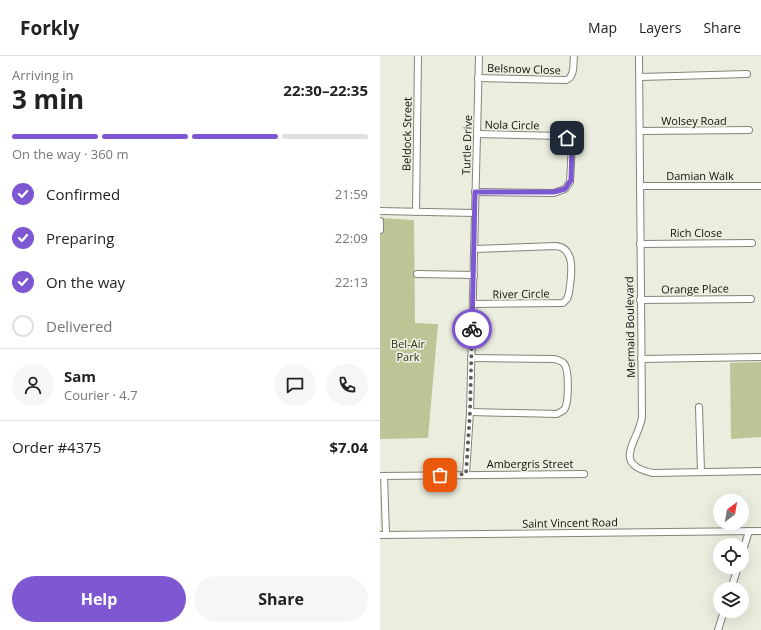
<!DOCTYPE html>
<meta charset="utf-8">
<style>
body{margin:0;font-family:"Open Sans",sans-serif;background:#f6f6f6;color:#222;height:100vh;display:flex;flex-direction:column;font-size:15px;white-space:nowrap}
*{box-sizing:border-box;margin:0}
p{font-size:13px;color:#767676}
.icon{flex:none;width:22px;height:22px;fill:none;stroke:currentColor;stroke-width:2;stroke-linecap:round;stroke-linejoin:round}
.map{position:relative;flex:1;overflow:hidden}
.side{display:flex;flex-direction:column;background:#fff;width:380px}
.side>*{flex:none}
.needle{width:26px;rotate:31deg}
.controls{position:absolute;left:333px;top:438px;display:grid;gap:8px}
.controls a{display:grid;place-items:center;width:36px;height:36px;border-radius:50%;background:#fff;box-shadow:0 4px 16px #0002;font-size:20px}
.pin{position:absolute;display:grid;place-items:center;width:34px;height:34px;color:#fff;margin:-17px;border-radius:8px;box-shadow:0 2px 6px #0006}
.courier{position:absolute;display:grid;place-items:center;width:40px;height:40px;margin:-20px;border:3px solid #7d58d2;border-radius:50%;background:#fff;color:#222;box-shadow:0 1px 5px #0007}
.headline em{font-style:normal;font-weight:700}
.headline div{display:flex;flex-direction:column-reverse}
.headline{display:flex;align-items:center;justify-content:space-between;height:68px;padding:0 12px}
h1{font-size:26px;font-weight:700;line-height:30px}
.bar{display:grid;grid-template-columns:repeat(4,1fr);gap:6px 4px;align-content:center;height:48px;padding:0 12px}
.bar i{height:5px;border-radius:3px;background:#e0e0e0}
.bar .on{background:#7d58d2}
.bar p{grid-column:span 4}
.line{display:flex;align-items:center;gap:10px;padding:0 12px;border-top:1px solid #e0e0e0}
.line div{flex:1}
.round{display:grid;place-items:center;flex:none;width:42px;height:42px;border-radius:21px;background:#f6f6f6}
ol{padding:0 12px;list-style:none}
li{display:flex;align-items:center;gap:12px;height:44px}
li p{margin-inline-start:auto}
li .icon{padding:4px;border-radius:50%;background:#7d58d2;color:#fff;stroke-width:4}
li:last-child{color:#767676}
li i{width:22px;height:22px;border:2px solid #e0e0e0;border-radius:50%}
.primary-button{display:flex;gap:8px;margin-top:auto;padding:8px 12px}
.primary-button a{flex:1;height:46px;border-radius:24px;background:#7d58d2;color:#fff;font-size:16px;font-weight:700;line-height:46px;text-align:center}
.primary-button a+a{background:#f6f6f6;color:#222}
header{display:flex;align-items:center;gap:24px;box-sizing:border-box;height:56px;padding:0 20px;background:#fff;border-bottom:1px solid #e0e0e0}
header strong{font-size:19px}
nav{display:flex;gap:22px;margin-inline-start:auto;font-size:14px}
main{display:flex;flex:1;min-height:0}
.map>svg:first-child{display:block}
.green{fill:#bfc497}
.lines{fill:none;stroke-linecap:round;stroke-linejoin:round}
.minor-casing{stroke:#838578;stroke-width:8}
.minor{stroke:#fff;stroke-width:6}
.done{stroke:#5d5e56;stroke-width:4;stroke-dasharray:0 7.2}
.route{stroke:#7d58d2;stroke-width:5}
.labels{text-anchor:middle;stroke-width:3.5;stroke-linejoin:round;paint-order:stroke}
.street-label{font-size:11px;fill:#10110c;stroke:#ebeddf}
.park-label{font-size:11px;fill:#313413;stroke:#ebeddf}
</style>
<header>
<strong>Forkly</strong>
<nav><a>Map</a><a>Layers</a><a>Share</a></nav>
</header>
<main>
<section class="side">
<div class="headline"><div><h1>3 min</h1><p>Arriving in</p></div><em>22:30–22:35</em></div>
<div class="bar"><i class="on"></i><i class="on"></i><i class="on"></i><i></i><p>On the way · 360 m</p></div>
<ol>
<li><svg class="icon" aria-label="check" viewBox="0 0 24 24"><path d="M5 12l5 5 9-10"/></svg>Confirmed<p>21:59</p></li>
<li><svg class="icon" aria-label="check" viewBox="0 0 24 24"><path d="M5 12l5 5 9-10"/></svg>Preparing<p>22:09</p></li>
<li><svg class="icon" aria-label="check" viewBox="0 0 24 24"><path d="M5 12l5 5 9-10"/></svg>On the way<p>22:13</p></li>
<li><i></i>Delivered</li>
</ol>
<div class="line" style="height:72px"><a class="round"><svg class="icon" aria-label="person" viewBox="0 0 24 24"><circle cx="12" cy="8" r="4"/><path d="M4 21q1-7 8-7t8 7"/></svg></a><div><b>Sam</b><p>Courier · 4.7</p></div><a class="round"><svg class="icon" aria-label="chat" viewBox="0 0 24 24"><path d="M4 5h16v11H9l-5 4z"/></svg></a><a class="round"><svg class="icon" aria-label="phone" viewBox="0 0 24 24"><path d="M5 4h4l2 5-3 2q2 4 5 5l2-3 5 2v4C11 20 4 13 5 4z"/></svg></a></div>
<div class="line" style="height:52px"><div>Order #4375</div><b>$7.04</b></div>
<div class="primary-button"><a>Help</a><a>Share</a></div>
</section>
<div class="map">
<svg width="381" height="574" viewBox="0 0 381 574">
<rect width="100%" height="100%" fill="#ebeddf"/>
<g class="green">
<path d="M0,162l34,2 1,103 23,1 -10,114 -48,1z"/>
<path d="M381,306v75l-30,2 -1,-76z"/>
</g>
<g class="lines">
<defs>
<g id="minor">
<path d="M259,0l3,361c-3,24 -32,47 11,56l108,-2"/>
<path d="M260,21l107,-3"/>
<path d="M98,22l88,2c9,-3 7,-16 8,-24"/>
<path d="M260,75l109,-1"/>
<path d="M260,130h121"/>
<path d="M95,136l79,1 11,-4 5,-7 2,-38 -3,-5 -6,-3 -86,-2"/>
<path d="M0,155l95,2"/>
<path d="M36,156l2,-156"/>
<path d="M0,165v9"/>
<path d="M260,188l112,-1"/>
<path d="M37,218l57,1"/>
<path d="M260,244l111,-1"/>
<path d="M93,248l90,-1 4,-4 2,-6c2,-15 8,-45 -13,-47l-82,3"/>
<path d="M261,303l120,-2"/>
<path d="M319,351l2,65"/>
<path d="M90,356l87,2 7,-4c5,-6 5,-37 1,-45 -2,-4 -7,-5 -11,-6l-83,-1"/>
<path d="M86,418l4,-62 9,-356"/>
<path d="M0,420l204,-2"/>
<path d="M4,420l2,58"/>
<path d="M0,479l381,-4"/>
<path d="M362,498l7,-23"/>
<path d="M351,533l7,-22"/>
<path d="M338,574l6,-19"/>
</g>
</defs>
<use href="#minor" class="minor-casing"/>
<use href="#minor" class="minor"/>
</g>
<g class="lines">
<path class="done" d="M60,419l26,-1 4,-62 2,-83"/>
<path class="route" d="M92,273l3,-137h79l11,-3 6,-9 1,-35 -5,-7"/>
</g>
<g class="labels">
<g class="street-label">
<text transform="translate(144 13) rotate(2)" y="4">Belsnow Close</text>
<text x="314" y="69">Wolsey Road</text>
<text transform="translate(132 69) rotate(1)" y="4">Nola Circle</text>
<text transform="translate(27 78) rotate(-89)" y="4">Beldock Street</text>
<text transform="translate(87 89) rotate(-88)" y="4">Turtle Drive</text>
<text x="320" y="124">Damian Walk</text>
<text x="316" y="181">Rich Close</text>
<text transform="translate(315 233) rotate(-1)" y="4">Orange Place</text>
<text transform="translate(141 238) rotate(-1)" y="4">River Circle</text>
<text transform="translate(250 271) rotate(-91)" y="4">Mermaid Boulevard</text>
<text x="150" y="412">Ambergris Street</text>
<text transform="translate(190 467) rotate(-1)" y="4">Saint Vincent Road</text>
</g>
<g class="park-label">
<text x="28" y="292">Bel-Air<tspan x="28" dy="13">Park</tspan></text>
</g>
</g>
</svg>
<div class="controls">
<a><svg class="needle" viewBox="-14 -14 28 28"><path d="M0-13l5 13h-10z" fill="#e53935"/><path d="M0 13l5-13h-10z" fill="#767676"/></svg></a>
<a><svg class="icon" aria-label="locate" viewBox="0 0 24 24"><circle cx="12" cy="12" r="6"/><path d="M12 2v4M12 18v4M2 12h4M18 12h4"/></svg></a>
<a><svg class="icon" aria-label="layers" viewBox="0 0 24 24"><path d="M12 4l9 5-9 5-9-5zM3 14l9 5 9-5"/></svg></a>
</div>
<div class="pin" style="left:60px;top:419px;background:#ea580c"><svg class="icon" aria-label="bag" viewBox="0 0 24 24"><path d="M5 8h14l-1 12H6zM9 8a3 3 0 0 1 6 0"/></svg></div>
<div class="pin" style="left:187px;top:82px;background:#1f2937"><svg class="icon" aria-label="home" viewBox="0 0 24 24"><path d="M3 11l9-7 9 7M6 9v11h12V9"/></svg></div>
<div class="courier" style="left:92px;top:273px"><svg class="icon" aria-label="bike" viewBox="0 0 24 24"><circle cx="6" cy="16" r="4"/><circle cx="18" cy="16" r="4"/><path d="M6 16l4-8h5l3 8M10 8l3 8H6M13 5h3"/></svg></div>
</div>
</main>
